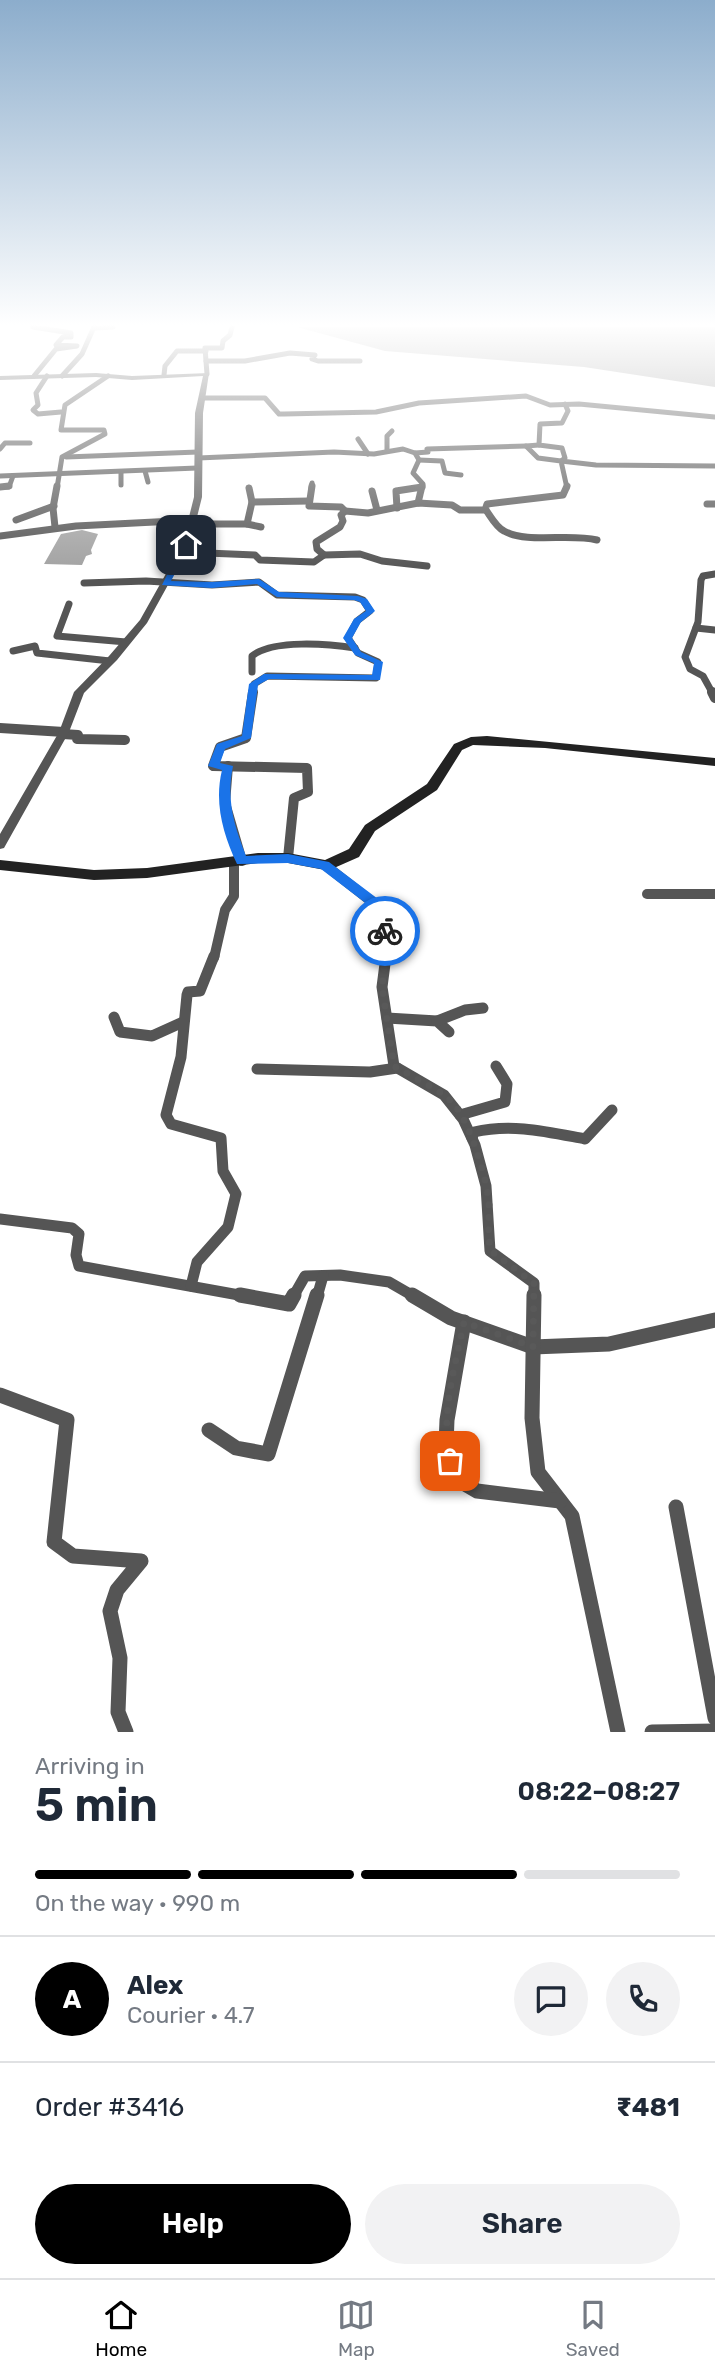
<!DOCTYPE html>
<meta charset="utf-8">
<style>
body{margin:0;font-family:Rubik,sans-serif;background:#f2f2f3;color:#1f2937;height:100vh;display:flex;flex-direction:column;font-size:26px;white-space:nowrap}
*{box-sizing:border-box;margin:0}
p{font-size:23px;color:#747a83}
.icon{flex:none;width:38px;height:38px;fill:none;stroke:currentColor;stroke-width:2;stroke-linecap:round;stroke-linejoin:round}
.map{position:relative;height:1732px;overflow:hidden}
.panel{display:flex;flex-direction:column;background:#fff;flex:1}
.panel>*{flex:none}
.pin{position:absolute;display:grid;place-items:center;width:60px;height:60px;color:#fff;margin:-30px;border-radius:14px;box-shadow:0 4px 10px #0006}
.courier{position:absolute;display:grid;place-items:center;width:70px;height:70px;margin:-35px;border:5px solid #1a73e8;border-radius:50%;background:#fff;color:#222;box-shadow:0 2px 9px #0007}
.summary em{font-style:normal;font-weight:600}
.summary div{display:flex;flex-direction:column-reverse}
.summary{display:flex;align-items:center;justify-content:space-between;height:119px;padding:0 35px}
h1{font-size:46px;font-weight:600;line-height:52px}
.bar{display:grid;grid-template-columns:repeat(4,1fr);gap:10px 7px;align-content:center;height:84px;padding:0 35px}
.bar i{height:9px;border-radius:5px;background:#e0e1e3}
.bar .selected{background:#000}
.bar p{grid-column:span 4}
.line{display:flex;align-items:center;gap:18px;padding:0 35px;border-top:2px solid #e0e1e3}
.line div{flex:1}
.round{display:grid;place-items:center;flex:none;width:74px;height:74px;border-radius:37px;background:#f2f2f3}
.action{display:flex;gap:14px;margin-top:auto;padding:14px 35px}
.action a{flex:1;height:80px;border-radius:42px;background:#000;color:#fff;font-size:28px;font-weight:600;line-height:80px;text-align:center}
.action a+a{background:#f2f2f3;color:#1f2937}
.dock{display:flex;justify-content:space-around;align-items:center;height:98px;border-top:2px solid #e0e1e3;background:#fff;font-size:19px;color:#747a83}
.dock a{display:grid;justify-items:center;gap:4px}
.dock .selected{color:#000}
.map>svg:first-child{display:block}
.water{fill:#a3a3a3}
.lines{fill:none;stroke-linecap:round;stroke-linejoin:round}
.minor-far4{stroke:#555;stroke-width:5}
.minor-far3{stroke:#555;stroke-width:7}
.minor-far2{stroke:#555;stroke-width:10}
.minor-far1{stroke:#555;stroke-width:11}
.minor{stroke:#555;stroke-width:15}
.tertiary{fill:#555;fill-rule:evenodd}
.secondary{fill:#222;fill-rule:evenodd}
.route{fill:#1a73e8}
.done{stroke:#595959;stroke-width:7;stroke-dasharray:0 12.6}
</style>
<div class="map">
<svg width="715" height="1732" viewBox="0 0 715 1732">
<rect width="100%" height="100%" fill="#fff"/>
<g class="water">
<path d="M297,327h418v60l-131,-20 -199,-16z"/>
<path d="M82,530l16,4 -7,16 1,4 -6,2 -4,9 -38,-1 17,-30z"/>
</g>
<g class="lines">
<g class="minor-far4">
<path d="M33,327l38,6v4h-8l-7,8 21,1 -21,3 -22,27"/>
<path d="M94,328l19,-1"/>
<path d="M206,361h39l45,-8 25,2 -3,4 6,2h42"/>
<path d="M207,374l-2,-26h17l1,-7 7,-6 2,-8"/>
<path d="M164,375l1,-9 12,-15h29"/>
<path d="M47,376l-11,17 2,12 -5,5 5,4 23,-2"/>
<path d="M62,376l20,-22 12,-27"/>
<path d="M203,398h62l14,16h5l92,-2 43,-9 107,-7 24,9 29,-1 136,13"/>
<path d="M565,404l3,7 -6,12 -22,1 -1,21 23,3 3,10 -4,3 35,4 119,1"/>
<path d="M358,439l10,15"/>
<path d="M539,445l-13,1 12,12 23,3 6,27"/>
<path d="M0,449l5,-6h25"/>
<path d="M387,450v-14l5,-5"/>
<path d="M415,453l4,7 -6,13 10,11 -1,4"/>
<path d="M66,457l132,-5"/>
<path d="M198,458l136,-6 40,2 29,-5 12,4 13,-1 -1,-3 99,-3"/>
<path d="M419,460l23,1 3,12 16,2"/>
<path d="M145,471l3,11"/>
<path d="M121,473v12"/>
<path d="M0,476l197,-8"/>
<path d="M0,487h9l4,-11"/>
<path d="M57,488l5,-31 43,-23 -1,-4h-43l4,-25 43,-29"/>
<path d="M311,488l1,-5"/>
<path d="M415,488l7,-1"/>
</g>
<g class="minor-far3">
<path d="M312,486l-3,20 32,1 4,4"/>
<path d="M0,487l9,-1"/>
<path d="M249,488l3,14"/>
<path d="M372,491l5,19"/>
<path d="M418,503l4,-17"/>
<path d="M707,504h8"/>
<path d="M397,508l-1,-17 26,-4"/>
<path d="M486,510c5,7 10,17 18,21 23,13 65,2 93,9"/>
<path d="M16,520l38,-14"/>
<path d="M193,524h54l5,-22 57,-1"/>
<path d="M247,524l14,3"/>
<path d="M55,527l-2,-19 4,-22"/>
<path d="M0,536l76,-10 118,-6"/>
<path d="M183,552l72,3 5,5 54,2 10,-7 36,-1 22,7 45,5"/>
<path d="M324,555l-7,-6 -1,-7 24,-15 3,-6 -2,-6 4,-4 23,2 50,-10 34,2 8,5h25l2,-6 76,-9 4,-9"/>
<path d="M84,583l62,-2 66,4 47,-3 18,13 78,2 8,3 7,11 -13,10 -9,17 10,15 20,9 -2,16 -109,-2 -13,8 -1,10"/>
<path d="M69,604l-12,32 69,6"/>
<path d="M696,628l19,2"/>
<path d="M13,651l22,-5 2,7 73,8"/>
<path d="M252,672v-16c21,-17 77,-12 103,-8"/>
<path d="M713,694l-10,-18 -13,-7 -5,-12 13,-35 3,-42 2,-4 12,-2"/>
</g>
<g class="minor-far2">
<path d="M253,692l-7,46 -26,9 -7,19 94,2 1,24 -14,6 -6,60"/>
<path d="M712,692l3,6"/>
<path d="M0,728l64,4"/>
<path d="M63,734l15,1 -1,4 48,1"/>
<path d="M228,766l-3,37 17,58"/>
<path d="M325,865l56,44 6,36 -2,13"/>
<path d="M647,894h68"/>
<path d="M214,958l11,-48 9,-14v-34"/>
</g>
<g class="minor-far1">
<path d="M386,956l-4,31 12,79 50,29 19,24 12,26 11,41 4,65 44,32v14"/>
<path d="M114,1017l6,15 32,4 31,-14"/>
<path d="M387,1018l50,3 12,11"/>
<path d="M437,1021l28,-11 18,-2"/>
<path d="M257,1069l113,3 27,-4"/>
<path d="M460,1115l45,-13 2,-18 -11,-18"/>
<path d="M472,1138l2,-6c38,-9 74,0 111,7l27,-29"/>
<path d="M0,1219l72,9 7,6 -3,21 3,11 171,31"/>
<path d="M191,1286l6,-24 31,-35 8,-33 -13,-23 -2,-33 -50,-14 -5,-9 15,-58 6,-62 1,-3 12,-1 14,-35"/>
<path d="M293,1297l12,-21 35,-1 49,7 26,15"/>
<path d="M317,1297l6,-21"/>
</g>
<g class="minor">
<path d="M240,1295l49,9 5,-9"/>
<path d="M412,1295l39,23 82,29 76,-3 106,-24"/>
<path d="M534,1295l-2,123 6,54 34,44 46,216"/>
<path d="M464,1322l-17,98 -1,24 7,33 24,14 83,10"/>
<path d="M0,1395l67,25 -13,122 19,14 68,5 -24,29 -7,21 10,47 -2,54 8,20"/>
<path d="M209,1430l27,18 32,6 49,-159"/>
<path d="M676,1507l39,211"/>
<path d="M652,1732l63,-1"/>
</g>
<path class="tertiary" d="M96,373l36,3 77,-3 -6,40 -1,84 -12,48 -43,78 -30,37 -33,33 -15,39 -65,116 -4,1v-15l59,-102 15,-40 35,-36 31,-36 42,-75 12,-48 1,-84 8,-37 -71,4 -36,-3 -96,3v-4z"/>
<path class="secondary" d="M487,736l228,22v8l-170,-18 -72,-3 -11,5 -25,40 -62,41 -16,26 -25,11 -9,2 -37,-7h-30l-111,15 -53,2 -94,-10v-10l94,10 53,-2 111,-15h30l37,7 24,-11 16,-24 62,-41 27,-40 17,-7z"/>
</g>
<linearGradient id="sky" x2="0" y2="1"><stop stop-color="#8cadcc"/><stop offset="0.57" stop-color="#fff"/><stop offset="1" stop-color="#fff" stop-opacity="0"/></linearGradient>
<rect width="715" height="570" fill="url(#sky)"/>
<path class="route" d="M186,543l4,2 -19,36 41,1 47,-3 20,13 79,4 9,3 8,12 -14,11 -9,16 9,14 22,10 -3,18 -111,-1 -11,6 -7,53 -26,11 -5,14 13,3c-7,34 1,59 13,90l42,-2 41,8 57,43 5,26 -2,4h-9l-4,-24 -55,-42 -33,-6 -51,1c-14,-30 -23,-61 -15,-94l-14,-4 9,-22 25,-8 7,-52 15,-10 108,1 2,-12 -19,-8 -12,-17 11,-19 12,-8 -6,-9 -6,-2 -77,-3 -20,-13 -45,4 -50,-3 20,-40z"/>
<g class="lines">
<path class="done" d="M385,931l2,14 -5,42 12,79c18,11 41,21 56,34 18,16 35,73 38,96 3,19 -2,36 3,55l43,32 -1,64 -69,-25c-9,45 -24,93 -14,139"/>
</g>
</svg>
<div class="pin" style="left:450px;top:1461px;background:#ea580c"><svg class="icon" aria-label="bag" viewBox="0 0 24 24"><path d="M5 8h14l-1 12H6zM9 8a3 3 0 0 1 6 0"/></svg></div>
<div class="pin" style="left:186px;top:545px;background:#1f2937"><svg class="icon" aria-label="home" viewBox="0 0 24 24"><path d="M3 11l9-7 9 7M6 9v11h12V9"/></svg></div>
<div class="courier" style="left:385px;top:931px"><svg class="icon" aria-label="bike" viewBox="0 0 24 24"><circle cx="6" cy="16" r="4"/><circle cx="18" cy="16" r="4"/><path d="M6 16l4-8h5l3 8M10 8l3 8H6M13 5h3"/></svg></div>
</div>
<section class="panel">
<div class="summary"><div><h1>5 min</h1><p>Arriving in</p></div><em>08:22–08:27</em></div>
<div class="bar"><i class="selected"></i><i class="selected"></i><i class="selected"></i><i></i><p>On the way · 990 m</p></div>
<div class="line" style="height:126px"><b class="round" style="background:#000;color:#fff">A</b><div><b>Alex</b><p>Courier · 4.7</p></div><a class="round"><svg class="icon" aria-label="chat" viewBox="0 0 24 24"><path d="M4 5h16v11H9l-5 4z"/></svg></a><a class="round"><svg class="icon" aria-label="phone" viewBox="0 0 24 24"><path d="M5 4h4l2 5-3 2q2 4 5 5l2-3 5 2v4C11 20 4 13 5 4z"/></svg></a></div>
<div class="line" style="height:91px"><div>Order #3416</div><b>₹481</b></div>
<div class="action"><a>Help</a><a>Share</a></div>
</section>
<nav class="dock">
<a class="selected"><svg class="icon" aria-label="home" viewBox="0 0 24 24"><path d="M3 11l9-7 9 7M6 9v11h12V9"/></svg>Home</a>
<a><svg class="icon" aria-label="map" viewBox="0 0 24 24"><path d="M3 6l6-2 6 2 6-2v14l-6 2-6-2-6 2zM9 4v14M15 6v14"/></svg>Map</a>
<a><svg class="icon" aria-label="saved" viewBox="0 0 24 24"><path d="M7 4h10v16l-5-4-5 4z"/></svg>Saved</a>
</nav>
